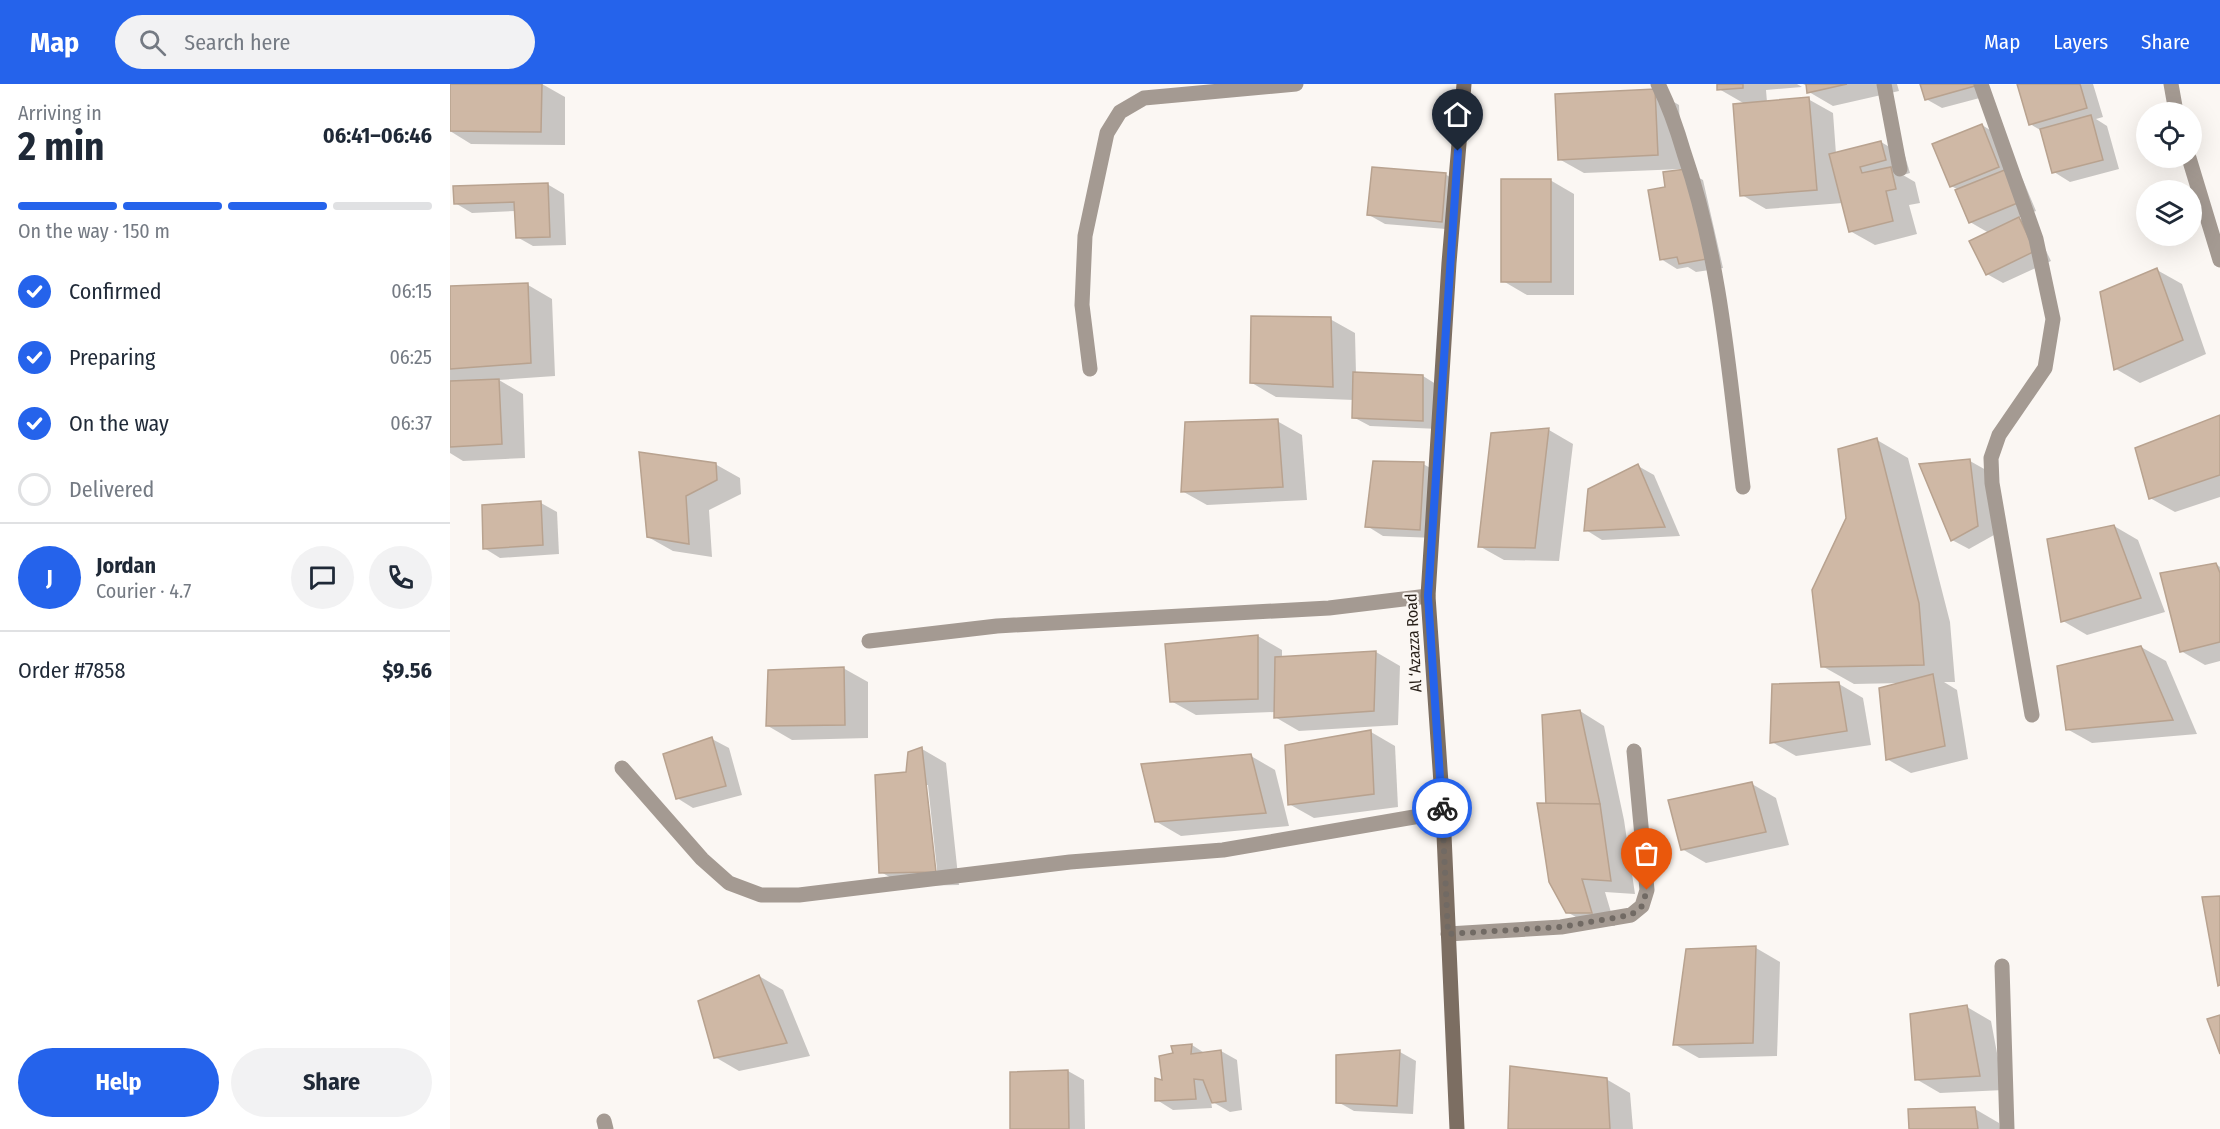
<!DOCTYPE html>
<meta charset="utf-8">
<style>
body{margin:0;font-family:"Fira Sans Condensed",sans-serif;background:#f2f2f3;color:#1f2937;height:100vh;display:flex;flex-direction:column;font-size:22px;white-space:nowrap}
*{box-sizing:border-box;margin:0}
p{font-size:20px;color:#747a83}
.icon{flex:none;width:33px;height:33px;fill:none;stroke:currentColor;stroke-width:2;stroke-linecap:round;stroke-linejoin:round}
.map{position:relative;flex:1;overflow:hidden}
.drawer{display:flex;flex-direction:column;background:#fff;width:450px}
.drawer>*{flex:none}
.controls{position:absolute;left:1686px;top:18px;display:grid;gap:12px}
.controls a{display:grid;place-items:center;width:66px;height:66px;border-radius:50%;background:#fff;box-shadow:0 6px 24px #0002;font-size:30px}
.pin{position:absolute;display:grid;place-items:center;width:51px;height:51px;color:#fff;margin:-62px -26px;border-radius:50% 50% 50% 0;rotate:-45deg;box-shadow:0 0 6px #0007}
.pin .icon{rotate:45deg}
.courier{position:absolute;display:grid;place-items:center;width:60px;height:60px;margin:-30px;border:4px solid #2563eb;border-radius:50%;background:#fff;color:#222;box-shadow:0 2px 8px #0007}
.summary em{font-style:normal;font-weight:700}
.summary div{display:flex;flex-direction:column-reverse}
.summary{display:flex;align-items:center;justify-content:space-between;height:102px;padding:0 18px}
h1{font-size:39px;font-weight:700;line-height:45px}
.bar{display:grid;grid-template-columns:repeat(4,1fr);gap:9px 6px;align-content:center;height:72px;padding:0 18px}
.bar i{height:8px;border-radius:4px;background:#e0e1e3}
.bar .current{background:#2563eb}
.bar p{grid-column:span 4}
.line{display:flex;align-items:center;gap:15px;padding:0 18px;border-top:2px solid #e0e1e3}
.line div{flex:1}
.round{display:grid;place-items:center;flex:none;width:63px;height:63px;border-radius:32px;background:#f2f2f3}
ol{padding:0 18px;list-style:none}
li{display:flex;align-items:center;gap:18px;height:66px}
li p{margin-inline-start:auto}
li .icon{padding:6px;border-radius:50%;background:#2563eb;color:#fff;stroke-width:4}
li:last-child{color:#747a83}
li i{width:33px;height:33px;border:3px solid #e0e1e3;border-radius:50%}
.button{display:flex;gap:12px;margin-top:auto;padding:12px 18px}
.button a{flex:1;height:69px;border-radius:36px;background:#2563eb;color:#fff;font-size:24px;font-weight:700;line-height:69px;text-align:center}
.button a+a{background:#f2f2f3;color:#1f2937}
header{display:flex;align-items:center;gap:36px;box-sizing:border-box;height:84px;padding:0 30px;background:#2563eb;color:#fff}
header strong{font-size:28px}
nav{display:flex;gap:33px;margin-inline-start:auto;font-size:21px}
.search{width:420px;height:54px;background:#f2f2f3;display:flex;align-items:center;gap:15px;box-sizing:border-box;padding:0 21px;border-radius:33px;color:#747a83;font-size:22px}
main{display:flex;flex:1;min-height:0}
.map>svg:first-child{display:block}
.shadow{fill:#0003;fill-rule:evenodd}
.building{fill:#cfb8a5;stroke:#b8a28f;stroke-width:1.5}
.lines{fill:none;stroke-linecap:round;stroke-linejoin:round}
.street{stroke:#a49a92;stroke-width:15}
.secondary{stroke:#7c6e62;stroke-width:15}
.done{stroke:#716a64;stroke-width:6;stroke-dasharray:0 10.8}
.route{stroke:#2563eb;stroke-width:8}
.labels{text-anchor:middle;stroke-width:4.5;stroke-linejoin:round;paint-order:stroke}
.street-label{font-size:16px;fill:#261e17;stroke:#fbf7f3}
</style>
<header>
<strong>Map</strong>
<div class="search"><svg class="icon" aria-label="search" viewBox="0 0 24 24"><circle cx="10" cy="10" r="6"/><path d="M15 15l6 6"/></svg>Search here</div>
<nav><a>Map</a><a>Layers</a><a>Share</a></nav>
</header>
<main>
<section class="drawer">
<div class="summary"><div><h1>2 min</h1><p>Arriving in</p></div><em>06:41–06:46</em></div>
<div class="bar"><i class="current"></i><i class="current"></i><i class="current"></i><i></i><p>On the way · 150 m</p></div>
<ol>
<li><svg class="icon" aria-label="check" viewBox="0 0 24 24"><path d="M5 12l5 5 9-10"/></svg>Confirmed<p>06:15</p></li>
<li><svg class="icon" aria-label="check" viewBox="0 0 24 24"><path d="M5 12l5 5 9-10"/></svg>Preparing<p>06:25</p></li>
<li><svg class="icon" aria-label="check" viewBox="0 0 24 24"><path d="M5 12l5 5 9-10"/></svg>On the way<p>06:37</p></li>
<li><i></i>Delivered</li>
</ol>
<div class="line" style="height:108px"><b class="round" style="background:#2563eb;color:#fff">J</b><div><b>Jordan</b><p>Courier · 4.7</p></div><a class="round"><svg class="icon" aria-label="chat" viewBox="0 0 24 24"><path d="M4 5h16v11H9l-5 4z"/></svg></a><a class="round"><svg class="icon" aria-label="phone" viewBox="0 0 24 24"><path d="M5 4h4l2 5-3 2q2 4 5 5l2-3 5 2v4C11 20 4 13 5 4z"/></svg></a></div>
<div class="line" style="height:78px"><div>Order #7858</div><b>$9.56</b></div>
<div class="button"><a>Help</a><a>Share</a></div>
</section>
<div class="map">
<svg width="1770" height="1045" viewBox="0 0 1770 1045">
<rect width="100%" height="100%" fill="#fbf7f3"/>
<g class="shadow">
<path d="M0,0h92l23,13v48l-94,-1 -21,-13z"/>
<path d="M1268,0h79l5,3 -36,3 1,12 41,-3 25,14 3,41 45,-12 24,14 5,17 -7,2 12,7 5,21 -11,2 8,29 -42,11 -25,-14 -7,-28 -77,6 -24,-14 3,-91 -26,-15z"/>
<path d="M1353,0h94l2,7 -66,15 -24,-14 -2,-6z"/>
<path d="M1472,0h66l3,11 -49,13 -16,-9z"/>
<path d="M1568,0h75l10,33 -7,2 11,7 12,43 -49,13 -16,-10 -12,-41 -12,-7z"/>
<path d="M1205,7l24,14 3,64 -98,4 -25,-14z"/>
<path d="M1532,41l16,10 25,45 13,31 -18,7 17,10 16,33 -48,22 -16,-9 2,-41 -19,-11 -13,-33 -6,-3z"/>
<path d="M1236,87l17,9 20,88 -27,4 -8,-5 -11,2 -16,-10 6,-71z"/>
<path d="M995,90l16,10 -3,46 -73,-6 -16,-9z"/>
<path d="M1100,96l24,14v101h-47l-24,-14z"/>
<path d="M97,100l17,10 2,51 -33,1 -16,-9 -1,-26 -44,2 -17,-10z"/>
<path d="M1707,186l25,14 24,70 -66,29 -24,-14 -15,-76z"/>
<path d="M78,201l24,14 3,77 -56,4 24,14 2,64 -62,3 -13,-8v-166z"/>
<path d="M880,235l25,14 1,41 67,2 16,10v43l-69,-3 -17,-9 1,-17 -78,-3 -24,-14z"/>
<path d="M1770,333v80l-45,15 -25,-14z"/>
<path d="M827,337l25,14 5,65 -100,5 -25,-14z"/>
<path d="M1099,346l24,14 -14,117 -55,-1 -25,-14 14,-112z"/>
<path d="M1427,356l31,18 42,164 5,60h-11l13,8 11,69 -57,14 -24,-14 15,-76 -48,1 -32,-18 26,-148z"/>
<path d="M1520,377l16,9 8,65 -25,14 -17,-9z"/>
<path d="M265,380l25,14 1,16 -32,16 3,47 -39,-6 -25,-14z"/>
<path d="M973,380l17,9 -4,65 -53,-2 -16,-10z"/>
<path d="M1188,382l16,9 26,61 -78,4 -16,-10z"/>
<path d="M91,419l16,9 2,42 -59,4 -16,-10z"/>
<path d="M1664,442l24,14 27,72 -78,23 -24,-14z"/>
<path d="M1766,480l4,3v94l-15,4 -24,-14z"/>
<path d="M808,552l24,14v8l94,-6 24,14 -2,59 -99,6 -24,-14v-5l-79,3 -25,-14z"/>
<path d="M1691,563l25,14 31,73 -105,9 -25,-14z"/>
<path d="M393,584l25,14v56l-76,2 -24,-14z"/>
<path d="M1389,600l24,14 8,47 -75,11 -24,-14z"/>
<path d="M1130,627l24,15 20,94 11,74 -30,-2 10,34h-23l-25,-14 -19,-107z"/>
<path d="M921,648l24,14 3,61 -84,11 -25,-14z"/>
<path d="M262,655l17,9 13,47 -49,13 -16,-10z"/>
<path d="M472,665l24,14 13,122 -54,1 -24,-14 26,-99 2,-20zM475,701h3l10,94 -3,1z"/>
<path d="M801,672l24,14 14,56 -108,10 -24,-14z"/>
<path d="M1302,700l24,14 13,47 -83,18 -24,-14z"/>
<path d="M1306,864l24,14 -3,94 -78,2 -25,-14z"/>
<path d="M309,892l24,14 27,66 -71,15 -24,-14z"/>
<path d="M1517,923l24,14 13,69 -64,3 -24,-14z"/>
<path d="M742,961l14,9 15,-3 16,9 5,50 -12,2 -19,-11 1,7 -39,2 -16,-10 18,-46z"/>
<path d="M950,968l16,9 -3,53 -59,-3 -16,-9z"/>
<path d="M618,987l16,9 1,49h-74z"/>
<path d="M1156,995l24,14 3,36h-123z"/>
<path d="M1525,1025l24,14 1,6h-89z"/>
</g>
<g class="building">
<path d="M0,0h92l-1,48 -91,-1z"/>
<path d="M1267,0h26v4l-26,2z"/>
<path d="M1356,0h41l-40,9z"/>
<path d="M1470,0h54l1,2 -50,14z"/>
<path d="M1567,0h63l7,24 -58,17z"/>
<path d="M1205,5l3,66 -100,5 -3,-66z"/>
<path d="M1359,13l8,93 -77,6 -7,-92z"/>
<path d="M1641,31l12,45 -51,13 -12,-44z"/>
<path d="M1532,40l17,43 -49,20 -18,-43z"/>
<path d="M1431,57l5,19 -26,7 2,6 29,-6 5,22 -10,2 7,30 -44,11 -20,-78z"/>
<path d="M922,83l74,6 -4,49 -75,-7z"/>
<path d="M1236,85l21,90 -28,5 -2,-7 -17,3 -12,-70 17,-3 -2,-15z"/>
<path d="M1557,85l13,33 -51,21 -14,-33z"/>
<rect x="1051" y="95" width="50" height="103"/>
<path d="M98,99l2,54 -34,1 -2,-36 -60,2 -1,-18z"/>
<path d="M1569,133l16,34 -49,24 -17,-34z"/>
<path d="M1707,184l26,72 -69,30 -14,-78z"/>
<path d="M78,199l3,80 -81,6v-83z"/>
<path d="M801,232l80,1 2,70 -83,-4z"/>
<path d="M903,288l70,3v46l-71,-3z"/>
<path d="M49,295l3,65 -52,3v-66z"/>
<path d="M1770,331v60l-71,24 -14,-51z"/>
<path d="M828,335l5,68 -102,5 4,-70z"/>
<path d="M1099,344l-14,120 -57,-1 13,-114z"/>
<path d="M1427,354l42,165 5,62 -103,2 -9,-77 34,-72 -8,-69z"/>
<path d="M189,368l77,11 1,17 -31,16 3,48 -42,-7z"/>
<path d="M1520,375l8,67 -27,15 -32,-77z"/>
<path d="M923,377l51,1 -4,68 -55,-3z"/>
<path d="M1188,380l27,63 -81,4 4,-42z"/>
<path d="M91,417l2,44 -60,4 -1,-44z"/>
<path d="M1664,441l27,73 -80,24 -14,-83z"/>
<path d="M1766,479l4,10v69l-40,10 -20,-79z"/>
<path d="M808,551v64l-88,3 -5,-58z"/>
<path d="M1691,562l32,74 -107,10 -9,-64z"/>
<path d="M926,567l-2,60 -100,7 1,-61z"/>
<path d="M394,583l1,58 -79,1 2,-56z"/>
<path d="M1483,590l12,72 -59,14 -7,-72z"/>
<path d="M1389,598l8,49 -77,12 2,-59z"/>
<path d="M1130,626l20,94 -54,1 -4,-90z"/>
<path d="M921,646l3,64 -86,11 -3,-60z"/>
<path d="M262,653l14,49 -50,13 -13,-45z"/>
<path d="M472,663l14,125 -57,1 -4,-98 31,-3 2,-20z"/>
<path d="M801,670l15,59 -111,9 -14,-58z"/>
<path d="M1302,698l14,50 -85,18 -13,-50z"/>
<path d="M1087,719l63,1 11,77 -29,-2 10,34h-26l-17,-31z"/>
<path d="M1770,812v89l-2,1 -16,-89z"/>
<path d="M1306,862l-3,97 -80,2 13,-96z"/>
<path d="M309,891l28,68 -73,15 -16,-57z"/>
<path d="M1517,921l13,71 -65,4 -5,-66z"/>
<path d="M1770,931v39l-13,-35z"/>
<path d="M742,960l-1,10 30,-4 5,51 -14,2 -9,-23 -9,-1 2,20 -41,2v-23l7,2 -3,-24 14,-3 -2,-7z"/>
<path d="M950,966l-3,56 -61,-3v-48z"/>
<path d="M1060,982l97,12 3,51h-102z"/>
<path d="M618,986l1,59h-59v-57z"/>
<path d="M1525,1023l3,22h-69l-1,-20z"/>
</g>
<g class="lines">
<g class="street">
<path d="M1208,0c11,22 19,45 26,69 37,107 45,221 59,334"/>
<path d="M1434,0l16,85"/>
<path d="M1531,0l55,155 17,80 -8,49 -46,67 -8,23 1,25 40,232"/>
<path d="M1721,0l5,28"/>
<path d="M1739,74l31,102"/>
<path d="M640,285l-8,-64 3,-69 22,-103 13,-21 24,-14 152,-14"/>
<path d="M419,557l128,-15 332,-18 99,-12"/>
<path d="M172,684l80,91 27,24 32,12h38l271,-33 153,-12 220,-38"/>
<path d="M998,850l113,-7 70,-12 11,-9 5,-16 -13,-139"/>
<path d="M1552,882l5,163"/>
<path d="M154,1037l2,8"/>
</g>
<path class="secondary" d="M1007,1045l-14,-317 -15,-216 21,-333 15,-179"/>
</g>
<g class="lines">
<path class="done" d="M992,724l6,126 113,-7 70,-12 11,-9 5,-16"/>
<path class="route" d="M992,724l-14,-212 30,-445"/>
</g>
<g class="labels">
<g class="street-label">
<text transform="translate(963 559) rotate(-93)" y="6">Al ‘Azazza Road</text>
</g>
</g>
</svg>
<div class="controls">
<a><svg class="icon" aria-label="locate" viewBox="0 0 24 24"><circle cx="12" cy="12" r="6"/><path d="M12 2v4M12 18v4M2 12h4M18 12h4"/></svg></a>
<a><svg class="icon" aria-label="layers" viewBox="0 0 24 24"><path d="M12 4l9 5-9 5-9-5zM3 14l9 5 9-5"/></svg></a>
</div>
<div class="pin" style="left:1197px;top:806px;background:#ea580c"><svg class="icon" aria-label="bag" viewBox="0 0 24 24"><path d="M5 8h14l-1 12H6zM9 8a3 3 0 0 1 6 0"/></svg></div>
<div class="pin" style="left:1008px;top:67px;background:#1f2937"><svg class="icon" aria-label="home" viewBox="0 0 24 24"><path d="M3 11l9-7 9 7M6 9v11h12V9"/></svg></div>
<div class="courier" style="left:992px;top:724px"><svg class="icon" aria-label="bike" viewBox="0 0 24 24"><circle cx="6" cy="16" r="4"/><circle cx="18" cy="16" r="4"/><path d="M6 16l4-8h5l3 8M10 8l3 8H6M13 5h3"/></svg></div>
</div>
</main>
